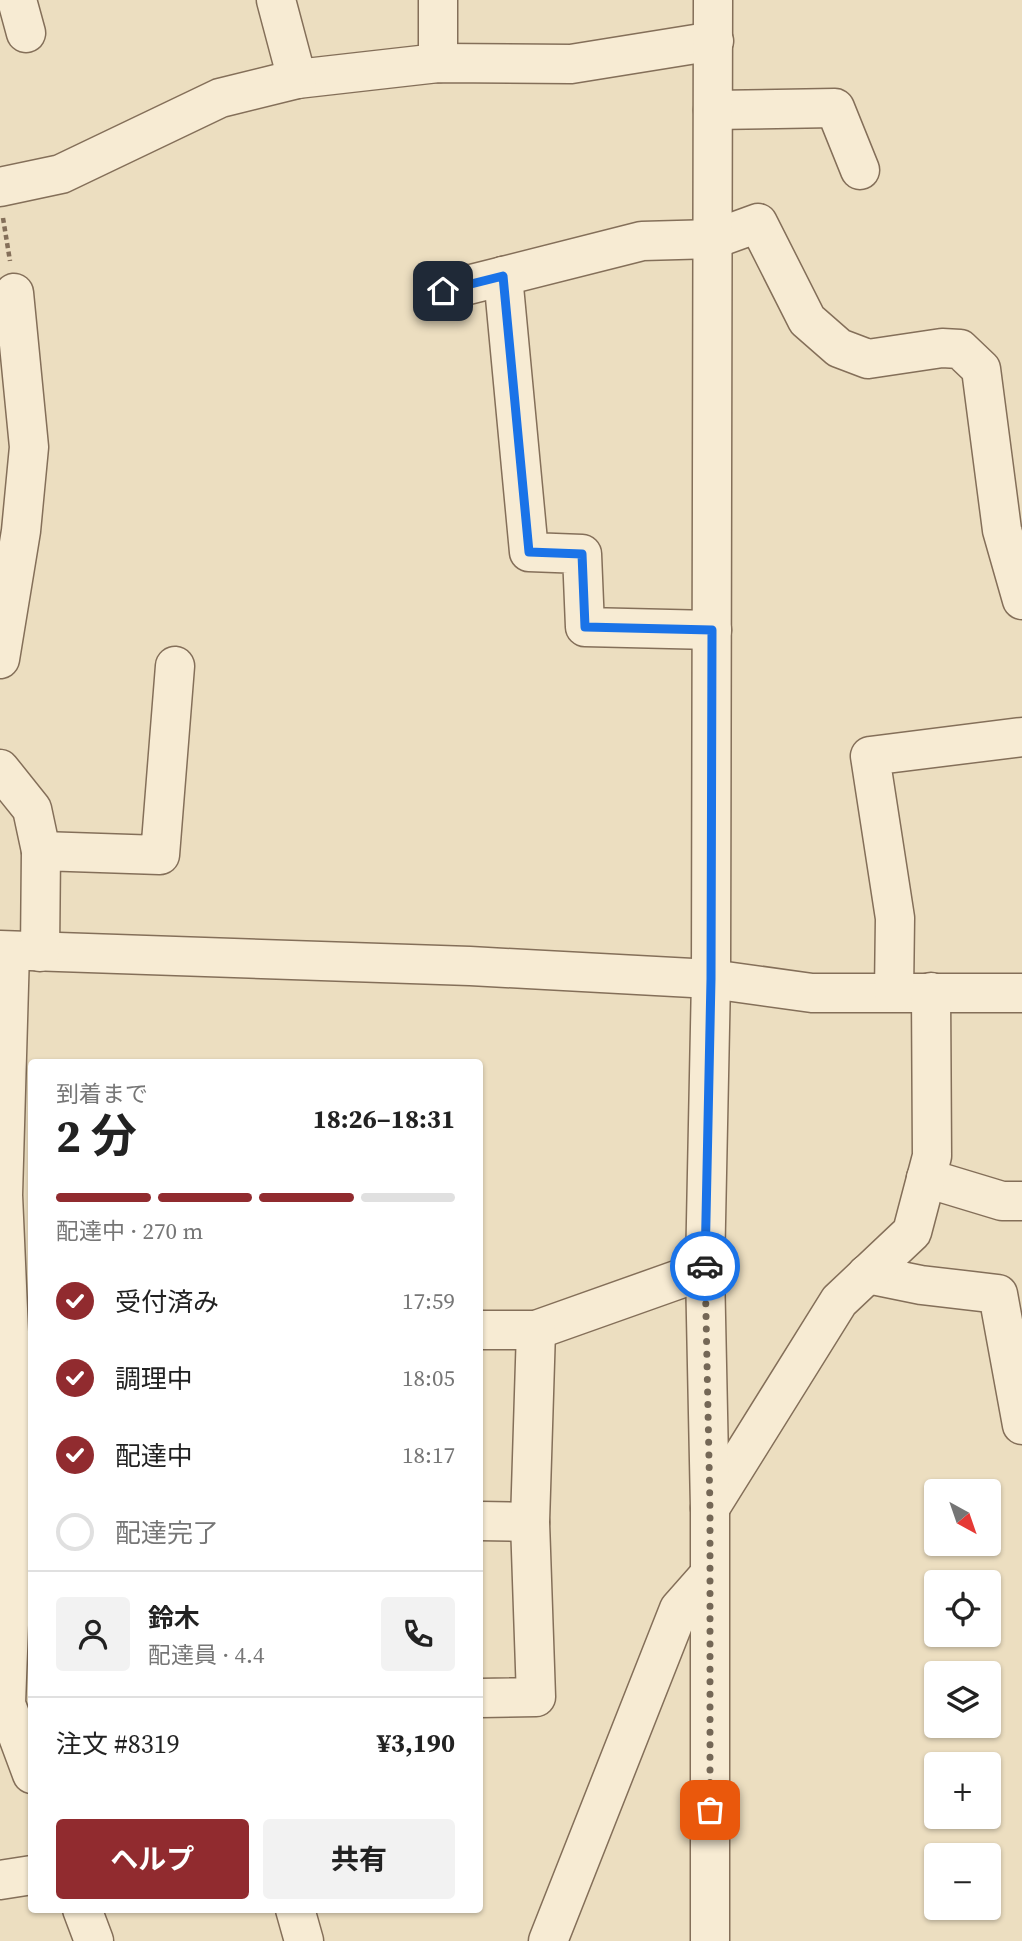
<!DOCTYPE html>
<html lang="ja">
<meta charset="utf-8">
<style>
body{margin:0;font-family:"Source Serif 4","Noto Sans JP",serif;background:#f2f2f2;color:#222;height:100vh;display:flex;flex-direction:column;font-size:26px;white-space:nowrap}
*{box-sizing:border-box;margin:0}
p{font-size:23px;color:#767676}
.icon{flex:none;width:38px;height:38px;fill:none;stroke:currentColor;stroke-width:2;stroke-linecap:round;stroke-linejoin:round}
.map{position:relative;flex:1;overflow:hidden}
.panel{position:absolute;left:28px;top:1059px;width:455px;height:854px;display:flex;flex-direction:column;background:#fff;border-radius:7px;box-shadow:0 2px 5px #0004}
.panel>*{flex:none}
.needle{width:46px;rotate:140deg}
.fabs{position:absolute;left:924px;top:1479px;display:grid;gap:14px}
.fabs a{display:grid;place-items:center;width:77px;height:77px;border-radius:7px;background:#fff;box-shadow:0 2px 5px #0004;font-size:35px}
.pin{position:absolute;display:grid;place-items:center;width:60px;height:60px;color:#fff;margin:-30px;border-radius:14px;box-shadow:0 4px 10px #0006}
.courier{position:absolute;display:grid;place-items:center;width:70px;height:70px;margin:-35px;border:5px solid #1a73e8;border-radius:50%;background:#fff;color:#222;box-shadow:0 2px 9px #0007}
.overview em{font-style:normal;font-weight:700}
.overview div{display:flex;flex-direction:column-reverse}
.overview{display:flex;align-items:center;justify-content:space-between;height:119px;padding:0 28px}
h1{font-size:46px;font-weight:700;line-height:52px}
.bar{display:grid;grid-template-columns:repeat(4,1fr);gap:10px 7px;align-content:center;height:84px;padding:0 28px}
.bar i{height:9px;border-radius:5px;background:#e0e0e0}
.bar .current{background:#912b2f}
.bar p{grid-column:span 4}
.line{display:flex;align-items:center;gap:18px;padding:0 28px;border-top:2px solid #e0e0e0}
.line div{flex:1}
.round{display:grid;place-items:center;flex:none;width:74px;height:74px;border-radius:7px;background:#f2f2f2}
ol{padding:0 28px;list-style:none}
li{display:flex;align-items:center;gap:21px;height:77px}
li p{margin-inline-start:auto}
li .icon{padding:7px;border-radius:50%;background:#912b2f;color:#fff;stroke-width:4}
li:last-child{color:#767676}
li i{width:38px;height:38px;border:4px solid #e0e0e0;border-radius:50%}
.button{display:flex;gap:14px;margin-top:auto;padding:14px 28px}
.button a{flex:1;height:80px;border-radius:7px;background:#912b2f;color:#fff;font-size:28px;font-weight:700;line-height:80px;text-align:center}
.button a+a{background:#f2f2f2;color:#222}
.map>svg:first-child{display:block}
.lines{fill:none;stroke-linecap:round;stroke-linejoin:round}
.minor-casing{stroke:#846f59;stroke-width:41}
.path{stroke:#846f59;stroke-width:4.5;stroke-dasharray:5 3.5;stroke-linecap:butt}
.minor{stroke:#f7ebd3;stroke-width:38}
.done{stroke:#746756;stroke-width:7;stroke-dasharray:0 12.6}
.route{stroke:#1a73e8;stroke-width:9}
</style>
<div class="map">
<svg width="1022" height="1941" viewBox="0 0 1022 1941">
<rect width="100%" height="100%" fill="#ecdec0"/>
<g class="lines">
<defs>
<g id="minor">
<path d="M17,0l9,33"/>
<path d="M276,0l21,79 141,-16 133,1 143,-23"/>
<path d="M438,0v63"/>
<path d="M713,110l122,-2 25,62"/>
<path d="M0,187l61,-13 159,-76 77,-19"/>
<path d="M503,276l26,276 53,2 3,73 127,3"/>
<path d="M444,291l198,-50 72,-2 44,-16 49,97 32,28 29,11 74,-11 18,1 21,20 21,161 20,70"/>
<path d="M0,659l21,-128 8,-84 -15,-154"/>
<path d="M0,769l32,40 9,42"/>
<path d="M0,950l470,16 241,13 101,14h210"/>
<path d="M10,951l-7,244 6,137 4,187 -7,185 26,70"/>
<path d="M40,952l1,-101 119,4 15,-189"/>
<path d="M894,992l1,-74 -25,-162 152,-19"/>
<path d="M926,1178l76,23h20"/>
<path d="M867,1274l54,11 77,9 24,131"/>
<path d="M480,1330h56l169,-60"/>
<path d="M710,1508l129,-207 73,-69 20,-76 -1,-164"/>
<path d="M480,1521l50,1"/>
<path d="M480,1698l56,-1 -6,-175 6,-192"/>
<path d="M0,1880l32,-5"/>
<path d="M82,1909l12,32"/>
<path d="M295,1909l9,32"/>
<path d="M548,1941l131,-332 30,-34"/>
<path d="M710,1941v-433l-5,-238 6,-291 2,-979"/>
</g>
</defs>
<use href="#minor" class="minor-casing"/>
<path class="path" d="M3,218l7,43"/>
<use href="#minor" class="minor"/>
</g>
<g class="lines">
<path class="done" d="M705,1266l5,242v302"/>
<path class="route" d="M443,291l60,-15 26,276 53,2 3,73 127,3 -1,349 -6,287"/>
</g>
</svg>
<div class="fabs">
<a><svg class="needle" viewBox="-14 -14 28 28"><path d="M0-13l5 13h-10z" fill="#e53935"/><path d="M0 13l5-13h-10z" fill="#767676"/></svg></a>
<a><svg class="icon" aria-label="locate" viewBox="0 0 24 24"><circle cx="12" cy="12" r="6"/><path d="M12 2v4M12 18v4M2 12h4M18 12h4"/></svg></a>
<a><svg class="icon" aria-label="layers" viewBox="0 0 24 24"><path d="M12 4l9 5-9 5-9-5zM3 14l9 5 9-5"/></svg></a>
<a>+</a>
<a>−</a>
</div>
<div class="pin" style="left:710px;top:1810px;background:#ea580c"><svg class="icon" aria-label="bag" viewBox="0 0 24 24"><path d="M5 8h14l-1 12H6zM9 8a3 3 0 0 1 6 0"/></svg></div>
<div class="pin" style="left:443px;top:291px;background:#1f2937"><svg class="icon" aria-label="home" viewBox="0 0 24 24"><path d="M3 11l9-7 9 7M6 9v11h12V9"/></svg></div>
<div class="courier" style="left:705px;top:1266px"><svg class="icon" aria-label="car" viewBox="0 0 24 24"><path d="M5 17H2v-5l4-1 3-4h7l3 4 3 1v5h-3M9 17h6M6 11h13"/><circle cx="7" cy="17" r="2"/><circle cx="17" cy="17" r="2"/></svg></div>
<section class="panel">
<div class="overview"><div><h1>2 分</h1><p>到着まで</p></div><em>18:26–18:31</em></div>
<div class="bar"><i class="current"></i><i class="current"></i><i class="current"></i><i></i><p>配達中 · 270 m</p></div>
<ol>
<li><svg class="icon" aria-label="check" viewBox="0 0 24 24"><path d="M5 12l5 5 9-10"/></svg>受付済み<p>17:59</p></li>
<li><svg class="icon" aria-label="check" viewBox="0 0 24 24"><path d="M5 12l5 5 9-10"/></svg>調理中<p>18:05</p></li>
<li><svg class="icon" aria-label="check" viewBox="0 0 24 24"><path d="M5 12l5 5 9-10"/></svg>配達中<p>18:17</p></li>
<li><i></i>配達完了</li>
</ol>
<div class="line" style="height:126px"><a class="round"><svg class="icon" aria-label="person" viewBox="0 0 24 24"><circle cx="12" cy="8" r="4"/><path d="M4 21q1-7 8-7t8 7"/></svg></a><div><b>鈴木</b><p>配達員 · 4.4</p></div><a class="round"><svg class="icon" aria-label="phone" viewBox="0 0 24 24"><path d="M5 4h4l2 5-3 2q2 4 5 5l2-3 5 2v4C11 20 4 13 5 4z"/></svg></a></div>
<div class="line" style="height:91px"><div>注文 #8319</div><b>¥3,190</b></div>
<div class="button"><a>ヘルプ</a><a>共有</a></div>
</section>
</div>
